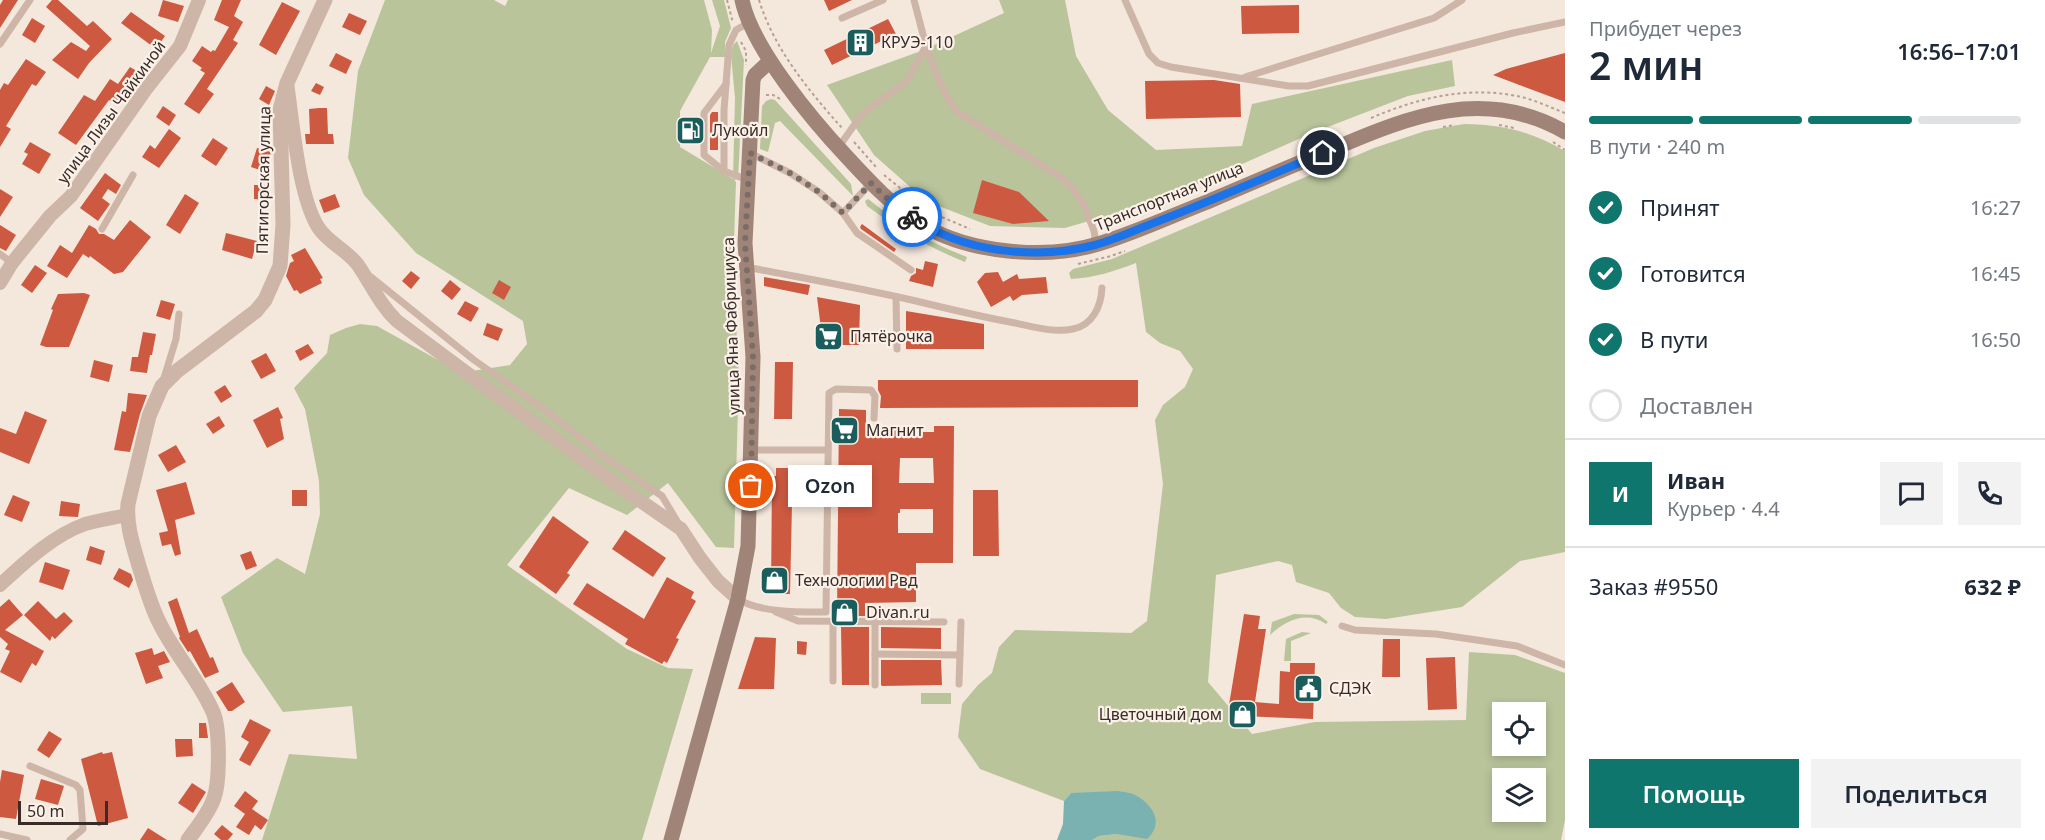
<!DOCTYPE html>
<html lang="ru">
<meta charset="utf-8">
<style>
body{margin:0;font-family:"Noto Sans",sans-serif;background:#f2f2f3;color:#1f2937;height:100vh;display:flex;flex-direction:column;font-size:22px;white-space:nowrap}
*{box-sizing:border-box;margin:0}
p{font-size:20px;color:#747a83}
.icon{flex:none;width:33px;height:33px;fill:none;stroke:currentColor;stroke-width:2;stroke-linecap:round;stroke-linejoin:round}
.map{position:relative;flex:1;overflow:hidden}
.panel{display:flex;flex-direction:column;background:#fff;width:480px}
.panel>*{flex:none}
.controls{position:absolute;left:1492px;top:702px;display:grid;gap:12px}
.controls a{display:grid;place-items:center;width:54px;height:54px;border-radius:0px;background:#fff;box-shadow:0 3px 9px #0003;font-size:30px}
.scale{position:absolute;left:18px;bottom:15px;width:90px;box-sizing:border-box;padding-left:6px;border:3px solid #392c28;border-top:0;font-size:16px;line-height:21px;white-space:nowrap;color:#392c28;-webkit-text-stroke:4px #fbf1e9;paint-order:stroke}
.pin{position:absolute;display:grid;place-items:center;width:51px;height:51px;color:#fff;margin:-26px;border:3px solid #fff;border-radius:50%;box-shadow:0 2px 6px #0007}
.courier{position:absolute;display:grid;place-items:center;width:60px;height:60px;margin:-30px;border:4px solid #1a73e8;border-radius:50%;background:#fff;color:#222;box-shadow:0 2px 8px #0007}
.bubble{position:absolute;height:42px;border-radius:0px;background:#fff;box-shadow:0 3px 9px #0003;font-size:20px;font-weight:600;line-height:42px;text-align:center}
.headline em{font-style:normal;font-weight:600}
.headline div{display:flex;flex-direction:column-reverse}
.headline{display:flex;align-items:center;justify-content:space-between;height:102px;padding:0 24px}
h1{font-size:39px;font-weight:600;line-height:45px}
.bar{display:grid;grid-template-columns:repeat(4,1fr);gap:9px 6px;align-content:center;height:72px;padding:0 24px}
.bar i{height:8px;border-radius:4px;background:#e0e1e3}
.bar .on{background:#0f766e}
.bar p{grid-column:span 4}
.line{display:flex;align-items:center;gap:15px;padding:0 24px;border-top:2px solid #e0e1e3}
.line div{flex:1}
.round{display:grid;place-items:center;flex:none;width:63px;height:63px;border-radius:0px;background:#f2f2f3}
ol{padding:0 24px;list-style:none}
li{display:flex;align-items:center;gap:18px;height:66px}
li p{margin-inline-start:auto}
li .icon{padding:6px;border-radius:50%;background:#0f766e;color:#fff;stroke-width:4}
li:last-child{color:#747a83}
li i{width:33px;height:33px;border:3px solid #e0e1e3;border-radius:50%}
.primary-button{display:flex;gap:12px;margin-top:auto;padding:12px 24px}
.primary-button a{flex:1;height:69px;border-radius:0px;background:#0f766e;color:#fff;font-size:24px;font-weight:600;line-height:69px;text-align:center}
.primary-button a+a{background:#f2f2f3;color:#1f2937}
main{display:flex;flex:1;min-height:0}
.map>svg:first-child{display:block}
.green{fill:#b9c49b;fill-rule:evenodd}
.water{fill:#79b2b1}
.building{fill:#cd5941;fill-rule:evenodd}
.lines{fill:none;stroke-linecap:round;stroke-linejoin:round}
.path{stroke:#b99f91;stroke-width:2;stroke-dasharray:3 3;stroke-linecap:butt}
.service{stroke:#cdb5a7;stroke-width:7}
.minor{stroke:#cdb5a7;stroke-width:14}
.tertiary{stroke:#cdb5a7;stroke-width:15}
.secondary{stroke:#a08478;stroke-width:15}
.done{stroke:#7a6d67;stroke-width:6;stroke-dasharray:0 10.8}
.route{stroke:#1a73e8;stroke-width:8}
.labels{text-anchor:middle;stroke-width:4.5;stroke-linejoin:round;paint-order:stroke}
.poi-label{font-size:16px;fill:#392c28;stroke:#fbf1e9;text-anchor:start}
.street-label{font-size:16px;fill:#392c28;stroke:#fbf1e9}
</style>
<main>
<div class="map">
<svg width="1565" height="840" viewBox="0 0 1565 840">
<rect width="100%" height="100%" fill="#f4e7dc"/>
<g class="green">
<path d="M385,0h109l11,6 3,-6h196l8,30 -1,23 9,-27 -8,-26h12l7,28 -6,14v15h-15l-30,54v36l53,32 2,-81 -4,-43 2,-10 4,-4 7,19 -6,119 -4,1 2,2 -3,89 6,103 -5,174 -18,-1 -48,-64 -41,32 -58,-27 -62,77 120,84 41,19 25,1 -51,171h-380l27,-86 68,5 -5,-53 -69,6 -40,-59 -22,-56 56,-39 28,16 15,-60 -1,-33 -14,-72 -11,-21 33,-35 3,-18 16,-7 14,-4 17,2 61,34 34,11 38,-6 17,-21 -4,-23 -107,-68 -52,-58 -16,-37 10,-87z"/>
<path d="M999,0h66l11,56 32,54 48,40 86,-4 10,-42 200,-44 3,26 -47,10 -96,37 -151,67 -96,28 -75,-2 -64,-25 -52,-46 -47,-70 94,-34 83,-38z"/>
<path d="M771,99l4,1 76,84 2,12 -73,-75 -5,2 -7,29 -8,-3 2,-43 4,-5z"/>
<path d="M1464,124c41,1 65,7 101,27v401l-45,9 -58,46 -76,12 -31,-2 -14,-9 -12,-15 -33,-11 -4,-17 -14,-4 -62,14 -8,107 44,52 63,-12 151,-2 3,-68 46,3 50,18v147l-4,20h-469l7,-4 18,-2 -30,-41h-16l-7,8 -84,-32 -22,-32 4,-33 16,-19 14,-12 7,-26 16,-17 116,3 16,-12 16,-137 -8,-64 8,-15 22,-18 8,-18 -13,-18 -20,-8 -14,-11 -10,-69c-21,8 -42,15 -65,16l-2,-6 4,-4 39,-10 262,-111 51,-17zM1503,712h33v34h-33zM1503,778h33v34h-33z"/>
<path d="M868,199c35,27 58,42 99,58l-2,5c-39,-16 -64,-31 -98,-56l-2,-5z"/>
<path d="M1294,614l25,1 9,7 -2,2c-20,-14 -41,-3 -56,11l2,-13z"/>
<path d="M1302,632l9,1 -20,8v20h-7l2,-22z"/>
<rect x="921" y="693" width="30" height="11"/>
</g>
<path class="water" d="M1118,791c6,1 14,2 19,5 17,10 27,28 10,43l-30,-5 -18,2 -7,4h-35l6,-16 1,-23 7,-8z"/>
<g class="building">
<path d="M3,0h15l-18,28v-23z"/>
<path d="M52,0h6l29,26 6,-5 19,18 -23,24 -11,16 -26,-19 19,-18 15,9 4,-5 -44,-39z"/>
<path d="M163,0l21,6 -6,16 -20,-6z"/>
<path d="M222,0h19l-7,16 9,6 -10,18 5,3 -31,46 7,5 -15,20 -15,-10 21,-31 -5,-3 2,-2 -10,-7 10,-15 9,6 2,-2 2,1 14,-24 -15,-7z"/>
<path d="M824,0h28l-23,11z"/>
<path d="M282,2l18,9 -24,44 -17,-10z"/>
<path d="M1299,5v28l-57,1 -1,-28z"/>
<path d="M131,12l34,24 -9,13 -35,-26z"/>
<path d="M349,13l18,8 -7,14 -18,-8z"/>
<path d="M32,18l13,8 -10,17 -13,-8z"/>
<path d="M888,19l8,15 -64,31 -8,-15z"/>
<path d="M336,53l16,8 -6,13 -17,-8z"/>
<path d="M1565,53v49l-72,-27 13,-6z"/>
<path d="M26,59l20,13 -10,14 -4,-2 -26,42 5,3 -11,18v-57l4,-7 4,2z"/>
<path d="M130,67l15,9 -8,10 -5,-3 -16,22 -7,-5 -33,45 -18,-12 26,-38 11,6 15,-22 8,5z"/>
<path d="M1214,80l26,4 1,33 -95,2 -1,-38z"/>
<path d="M316,83l8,4 -4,8 -9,-4z"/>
<path d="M266,86l9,5 -6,14 -10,-6z"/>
<path d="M163,106l13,9 -7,11 -13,-9z"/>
<path d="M319,108h8l1,26h5l1,10h-28l-1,-10h5l-1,-25z"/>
<path d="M712,112h6v38h-8v-35z"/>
<rect x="685" y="118" width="13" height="24"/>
<path d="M169,129l12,9 -22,30 -17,-11 8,-12 5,4z"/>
<path d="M213,138l15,10 -12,18 -15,-10z"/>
<path d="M30,142l21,12 -12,20 -17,-10 6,-10 -4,-2z"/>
<path d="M257,148l14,4 -5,20 -15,-5z"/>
<path d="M105,173l16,12 -5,9 -8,-5 -6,9 8,6 -12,17 -18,-13z"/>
<path d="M982,180l37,12 30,29 -36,3 -40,-11z"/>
<path d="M254,185h13l-1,15 -12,-1z"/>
<path d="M0,189l13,8 -13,20z"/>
<path d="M185,194l14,9 -19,31 -14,-9z"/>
<path d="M335,194l5,13 -16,6 -5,-13z"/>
<path d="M130,220l21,17 -28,35 -9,2 -24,-18 -1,2 -6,-4 -16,24 -20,-12 13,-21 12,8 17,-28 7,4 3,5h5l10,6z"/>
<path d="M862,224l34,25 -2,3 -33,-23 -1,-2z"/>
<path d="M0,225l16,10 -10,16 -6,-3z"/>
<path d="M226,233l31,8 -5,18 -30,-9z"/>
<path d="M305,248l18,30 -3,1 2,4 -22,11 -3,-4 -3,1 -8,-15 4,-13 4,-2 -3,-6z"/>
<path d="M925,261l13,3 -5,23 -24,-6 2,-5 5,-3v-5l7,2z"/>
<path d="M35,265l12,8 -15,20 -11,-8z"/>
<path d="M411,271l9,7 -9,11 -9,-8z"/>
<path d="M998,272l5,10 14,-8 2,5 27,-2 2,16 -26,2 -9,6 -3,-5 -19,11 -14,-25 8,-9z"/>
<path d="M764,277l46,8 -2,10 -44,-9z"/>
<path d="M450,280l11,9 -9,11 -11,-9z"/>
<path d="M499,280l12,7 -7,13 -12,-7z"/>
<path d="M84,293l6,2 -21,52h-23l-6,-2 13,-35 -2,-1 7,-15z"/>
<path d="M817,297l43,8 -1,40h-36z"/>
<path d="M161,300l14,4 -5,16 -14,-4z"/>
<path d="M465,301l14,7 -8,14 -14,-8z"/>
<path d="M906,311l78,13v25h-78z"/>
<path d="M487,323l16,6 -5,12 -15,-6z"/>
<path d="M143,332l13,2 -4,21h-2l-3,18 -17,-2 2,-14h6z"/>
<path d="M308,344l6,9 -14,8 -5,-10z"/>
<path d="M266,353l10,18 -15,8 -10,-18z"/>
<path d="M94,360l19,5 -4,17 -19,-5z"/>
<path d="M775,362h18l-1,57h-18z"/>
<path d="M878,380h260v27l-258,1 1,-12 -3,-6z"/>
<path d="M225,385l7,11 -11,7 -7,-11z"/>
<path d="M128,393l19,2 -7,19 -10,38 -16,-2 8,-39 4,1z"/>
<path d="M278,407l5,11 -3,1 4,20 -17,9 -14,-28z"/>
<path d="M839,409l27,1v17h33v5h35v-6h20l-1,137h-37v39l-51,1v13h-28zM900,458h33l1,25h-35zM900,509h33v24h-35v-20h2z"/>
<path d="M25,411l22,9 -18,44 -29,-12v-24l16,6z"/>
<path d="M219,416l6,10 -12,8 -7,-10z"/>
<path d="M176,445l10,17 -18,10 -10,-17z"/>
<path d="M776,468h43v36h-27l-2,90h-19l1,-118h4z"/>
<path d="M186,482l9,32 -20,6 6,34 -6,2 -4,-12 -9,2 -3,-13 9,-2 -12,-41z"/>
<rect x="292" y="490" width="15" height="16"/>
<path d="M973,490h25l1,66h-26z"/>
<path d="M13,495l17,7 -8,20 -18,-7z"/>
<path d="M61,501l19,3 -2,13 -19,-1z"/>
<path d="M553,516l36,26 -22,31 3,2 -14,19 -37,-27z"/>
<path d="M625,530l41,28 -13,19 -41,-28z"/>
<path d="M90,546l15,5 -4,14 -15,-5z"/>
<path d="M251,551l6,15 -11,4 -6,-15z"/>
<path d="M45,562l25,8 -7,20 -24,-8z"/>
<path d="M119,568l12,6 2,6 -4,8 -16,-9z"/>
<path d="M667,577l27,15 -3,6 5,3 -20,37 3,1 -12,24 -3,-2 -2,3 -37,-20 3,-5 -55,-35 14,-21 57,36z"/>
<path d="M177,598l12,35 8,-4 13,29 3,-1 6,15 -14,6 -15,-27 -2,1 -9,-14 1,-1 -12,-35z"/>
<path d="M9,599l14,16 -18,15 39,21 -8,15 -4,-3 -11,20 -21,-11 10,-21 -5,-2 3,-5 -8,-7v-30z"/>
<path d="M38,601l18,18 8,-7 9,9 -18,18 -3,-3 -2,5 -26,-26z"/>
<path d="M1244,614l16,2 -2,13h8l-11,73 24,2 1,-33 10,1v-9h25l-2,56 -73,-3 -11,-11z"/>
<path d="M841,627h28v58h-27z"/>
<path d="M881,627l60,1v21l-60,-1z"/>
<path d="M755,637l21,1 -2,51h-36z"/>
<path d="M1383,639h17v38h-18z"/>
<path d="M797,641l10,1 -1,13 -9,-1z"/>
<path d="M152,648l2,7 10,-4 6,11 -12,4 5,12 -17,6 -11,-31z"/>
<path d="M1455,657l2,52 -29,1 -2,-52z"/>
<path d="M881,660h60l1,25 -60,1 -1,-1z"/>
<path d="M232,682l13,20 -13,9h-4l-12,-19z"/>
<path d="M250,719l21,11 -21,36 -11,-6 10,-18 -8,-5z"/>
<path d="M199,723h7l2,15h-9z"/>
<path d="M49,731l13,8 -13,19 -12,-8z"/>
<path d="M175,739h17l1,17 -17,1z"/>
<path d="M102,752l1,2 9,-2 16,66 -30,8 -17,-67z"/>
<path d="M2,770l22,5 -8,44 -16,-2v-35z"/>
<path d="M41,779l23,7 -6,19 -23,-6z"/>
<path d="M192,783l14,9 -13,21 -15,-10z"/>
<path d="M245,791l13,10 -6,8 16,11 -7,10 -6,-5 -6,10 -13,-8 9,-13 -11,-8z"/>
<path d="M222,825l11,9 -5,6h-7l-7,-6z"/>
<path d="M148,828l19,12h-27z"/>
</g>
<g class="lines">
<g class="path">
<path d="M727,0l6,23"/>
<path d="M759,0c15,49 50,91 83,128"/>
<path d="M741,42l5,9v14"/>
<path d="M766,95h7l7,4"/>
<path d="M1371,118c47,-20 95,-32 146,-22 16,3 32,11 48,17"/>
<path d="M1499,125l15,3"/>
<path d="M1443,127l12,-2"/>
<path d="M854,142l22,25"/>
<path d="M1553,142l12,8"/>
<path d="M884,175l46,37 40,17"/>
<path d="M1078,264l33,-8 14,-5"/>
</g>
<g class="service">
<path d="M1125,0l24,54 9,9 13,4 118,19h19l205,-53 52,-11"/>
<path d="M842,18l41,-18"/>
<path d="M0,44l30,-44"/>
<path d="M926,46c9,24 16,48 33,67l103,65 9,8 13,19 10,26 2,14"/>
<path d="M1245,77l189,-59 28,-18"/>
<path d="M838,148l24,-34 45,-33 19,-35 -12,-46"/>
<path d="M750,153l40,20 29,19 24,21 14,20 54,37"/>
<path d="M724,171l-20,-16v-42l22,-29"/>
<path d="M748,180l-24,-9v-61l5,-65 7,-15 14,-8"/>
<path d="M843,213l28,-30"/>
<path d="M102,229l31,-54"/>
<path d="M0,254l12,9"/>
<path d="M746,267c57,11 114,21 170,34 33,8 66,16 99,22 19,4 39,10 58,6 20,-4 28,-23 29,-41"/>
<path d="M371,277l103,83 74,52 55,44 59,40 15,25"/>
<path d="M896,297l1,52"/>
<path d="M164,378l12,-39 3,-25"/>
<path d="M752,450h75"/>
<path d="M738,599c22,14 63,13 88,13l3,-219 7,-4 35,1 4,6 -1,22"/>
<path d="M776,612l22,9 146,1"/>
<path d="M1342,626l13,4 81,4 81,12 48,19"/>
<path d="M875,654l85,1"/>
<path d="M833,681v-60"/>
<path d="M959,684l2,-62"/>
<path d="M875,685v-63"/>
<path d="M30,766l46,19 4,5 3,39 -13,11"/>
<path d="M0,834l27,6"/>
</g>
<g class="minor">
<path d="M287,83c6,39 11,111 31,144 10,16 29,23 40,38 13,19 22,40 39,56l219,163 65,45 19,29 18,23 20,18"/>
<path d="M0,283l12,-20 38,-47 21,-20 75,-107 34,-43 19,-46"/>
<path d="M0,585c25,-23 52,-49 85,-61 13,-4 28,-6 42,-9"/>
</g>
<path class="tertiary" d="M188,840c9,-13 21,-27 26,-42 6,-17 6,-70 -1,-86 -14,-32 -39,-59 -54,-90 -9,-18 -14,-37 -20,-56 -6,-21 -13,-41 -11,-62l21,-88 13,-30 15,-15 79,-60 9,-11 15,-34 3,-41 -3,-115 7,-27 38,-83"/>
<g class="secondary">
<path d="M742,0c10,48 71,121 105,157 23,25 46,50 76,68 46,28 123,35 175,19 37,-11 73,-28 109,-42 42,-18 84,-36 126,-53 77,-33 152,-63 232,-17"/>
<path d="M671,840l67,-241 10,-53 5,-189 -8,-114 8,-163 2,-5 15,-14"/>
</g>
</g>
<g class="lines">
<path class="done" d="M751,486l2,-129 -8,-114 5,-90 40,20 29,19 24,21 28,-30 24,23 17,11"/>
<path class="route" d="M912,217c51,36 124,43 183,28 19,-5 38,-14 56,-21 58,-22 115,-47 172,-71"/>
</g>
<defs>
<symbol id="building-square" viewBox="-11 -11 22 22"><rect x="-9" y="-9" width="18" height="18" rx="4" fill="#1b5d5c" stroke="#fbf1e9"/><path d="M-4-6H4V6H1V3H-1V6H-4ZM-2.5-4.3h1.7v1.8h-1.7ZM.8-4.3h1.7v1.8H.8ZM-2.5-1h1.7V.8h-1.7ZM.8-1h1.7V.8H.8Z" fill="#fff"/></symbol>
<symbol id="fuel-square" viewBox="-11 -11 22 22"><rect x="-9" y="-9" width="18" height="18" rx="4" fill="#1b5d5c" stroke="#fbf1e9"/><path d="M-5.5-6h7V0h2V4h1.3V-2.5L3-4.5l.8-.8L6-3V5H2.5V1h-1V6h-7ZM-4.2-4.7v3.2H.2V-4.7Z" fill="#fff"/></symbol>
<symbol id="supermarket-square" viewBox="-11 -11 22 22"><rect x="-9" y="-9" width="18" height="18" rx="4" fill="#1b5d5c" stroke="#fbf1e9"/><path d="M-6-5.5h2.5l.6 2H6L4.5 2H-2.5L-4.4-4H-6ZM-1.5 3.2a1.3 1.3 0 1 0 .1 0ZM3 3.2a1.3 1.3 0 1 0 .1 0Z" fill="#fff"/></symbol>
<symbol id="shop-square" viewBox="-11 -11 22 22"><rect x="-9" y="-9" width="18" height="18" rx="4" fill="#1b5d5c" stroke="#fbf1e9"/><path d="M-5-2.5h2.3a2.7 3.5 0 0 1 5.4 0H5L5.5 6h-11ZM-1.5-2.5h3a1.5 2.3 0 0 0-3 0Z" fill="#fff"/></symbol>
<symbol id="civic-square" viewBox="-11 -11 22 22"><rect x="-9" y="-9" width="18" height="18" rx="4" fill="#1b5d5c" stroke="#fbf1e9"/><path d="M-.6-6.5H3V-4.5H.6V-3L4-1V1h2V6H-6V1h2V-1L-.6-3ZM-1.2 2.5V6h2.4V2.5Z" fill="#fff"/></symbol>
</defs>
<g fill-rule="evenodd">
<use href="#building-square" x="844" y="26" width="33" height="33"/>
<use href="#fuel-square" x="674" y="114" width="33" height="33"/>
<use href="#supermarket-square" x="812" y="320" width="33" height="33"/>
<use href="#supermarket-square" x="828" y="414" width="33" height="33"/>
<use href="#shop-square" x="758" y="564" width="33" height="33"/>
<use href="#shop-square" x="828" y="596" width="33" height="33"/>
<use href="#civic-square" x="1292" y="672" width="33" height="33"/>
<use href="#shop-square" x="1226" y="698" width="33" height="33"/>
</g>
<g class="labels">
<g class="poi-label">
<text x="881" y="48">КРУЭ-110</text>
<text x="712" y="136">Лукойл</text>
<text x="850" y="342">Пятёрочка</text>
<text x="866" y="436">Магнит</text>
<text x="795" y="586">Технологии Рвд</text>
<text x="866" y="618">Divan.ru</text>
<text x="1329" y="694">СДЭК</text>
<text x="1222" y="720" text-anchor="end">Цветочный дом</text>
</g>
<g class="street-label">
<text transform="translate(111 112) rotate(-54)" y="6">улица Лизы Чайкиной</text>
<text transform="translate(263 180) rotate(-89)" y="6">Пятигорская улица</text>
<text transform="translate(1169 196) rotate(-22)" y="6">Транспортная улица</text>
<text transform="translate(731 326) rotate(-92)" y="6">улица Яна Фабрициуса</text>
</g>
</g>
</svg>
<div class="controls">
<a><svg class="icon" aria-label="locate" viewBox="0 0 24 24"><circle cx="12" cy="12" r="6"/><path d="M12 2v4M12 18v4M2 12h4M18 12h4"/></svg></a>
<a><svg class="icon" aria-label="layers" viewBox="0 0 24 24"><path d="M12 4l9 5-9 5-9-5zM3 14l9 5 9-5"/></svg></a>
</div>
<div class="scale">50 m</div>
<div class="pin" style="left:751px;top:486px;background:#ea580c"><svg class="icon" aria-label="bag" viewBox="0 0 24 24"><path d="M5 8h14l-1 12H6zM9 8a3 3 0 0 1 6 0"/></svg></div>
<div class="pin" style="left:1323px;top:153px;background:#1f2937"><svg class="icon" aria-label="home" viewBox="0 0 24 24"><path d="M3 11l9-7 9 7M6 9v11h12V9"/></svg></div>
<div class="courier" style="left:912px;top:217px"><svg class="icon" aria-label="bike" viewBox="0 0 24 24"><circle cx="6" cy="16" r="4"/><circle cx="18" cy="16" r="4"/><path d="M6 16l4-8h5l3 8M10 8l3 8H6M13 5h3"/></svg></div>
<div class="bubble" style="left:788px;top:465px;width:84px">Ozon</div>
</div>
<section class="panel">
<div class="headline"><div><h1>2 мин</h1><p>Прибудет через</p></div><em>16:56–17:01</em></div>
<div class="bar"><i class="on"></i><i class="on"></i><i class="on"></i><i></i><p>В пути · 240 m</p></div>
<ol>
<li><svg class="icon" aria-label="check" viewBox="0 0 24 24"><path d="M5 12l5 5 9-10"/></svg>Принят<p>16:27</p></li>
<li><svg class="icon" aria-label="check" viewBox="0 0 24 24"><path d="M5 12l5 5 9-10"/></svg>Готовится<p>16:45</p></li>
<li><svg class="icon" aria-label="check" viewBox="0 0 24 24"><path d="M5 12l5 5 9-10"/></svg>В пути<p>16:50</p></li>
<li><i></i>Доставлен</li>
</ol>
<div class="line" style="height:108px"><b class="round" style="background:#0f766e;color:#fff">И</b><div><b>Иван</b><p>Курьер · 4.4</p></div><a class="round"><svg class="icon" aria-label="chat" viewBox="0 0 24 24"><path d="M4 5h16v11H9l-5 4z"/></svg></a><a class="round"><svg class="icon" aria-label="phone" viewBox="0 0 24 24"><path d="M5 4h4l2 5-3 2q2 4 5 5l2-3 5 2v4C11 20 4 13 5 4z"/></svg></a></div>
<div class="line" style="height:78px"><div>Заказ #9550</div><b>632 ₽</b></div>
<div class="primary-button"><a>Помощь</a><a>Поделиться</a></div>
</section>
</main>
